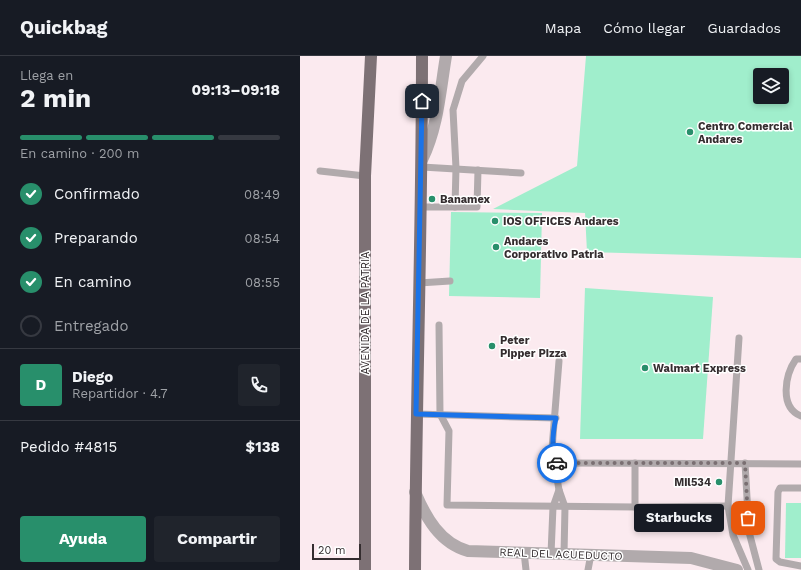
<!DOCTYPE html>
<html lang="es">
<meta charset="utf-8">
<style>
body{margin:0;font-family:"Work Sans",sans-serif;background:#20242c;color:#f1f3f6;height:100vh;display:flex;flex-direction:column;font-size:15px;white-space:nowrap}
*{box-sizing:border-box;margin:0}
p{font-size:13px;color:#9ea1a6}
.icon{flex:none;width:22px;height:22px;fill:none;stroke:currentColor;stroke-width:2;stroke-linecap:round;stroke-linejoin:round}
.map{position:relative;flex:1;overflow:hidden}
.sheet{display:flex;flex-direction:column;background:#171b24;width:300px}
.sheet>*{flex:none}
.controls{position:absolute;left:453px;top:12px;display:grid;gap:8px}
.controls a{display:grid;place-items:center;width:36px;height:36px;border-radius:4px;background:#171b24;box-shadow:0 2px 6px #0003;font-size:20px}
.scale{position:absolute;left:12px;bottom:10px;width:49px;box-sizing:border-box;padding-left:4px;border:2px solid #342d2f;border-top:0;font-size:11px;line-height:14px;white-space:nowrap;color:#342d2f;-webkit-text-stroke:3px #fff;paint-order:stroke}
.pin{position:absolute;display:grid;place-items:center;width:34px;height:34px;color:#fff;margin:-17px;border-radius:8px;box-shadow:0 2px 6px #0006}
.courier{position:absolute;display:grid;place-items:center;width:40px;height:40px;margin:-20px;border:3px solid #1a73e8;border-radius:50%;background:#fff;color:#222;box-shadow:0 1px 5px #0007}
.bubble{position:absolute;height:28px;border-radius:4px;background:#171b24;box-shadow:0 2px 6px #0003;font-size:13px;font-weight:700;line-height:28px;text-align:center}
.summary em{font-style:normal;font-weight:700}
.summary div{display:flex;flex-direction:column-reverse}
.summary{display:flex;align-items:center;justify-content:space-between;height:68px;padding:0 20px}
h1{font-size:26px;font-weight:700;line-height:30px}
.bar{display:grid;grid-template-columns:repeat(4,1fr);gap:6px 4px;align-content:center;height:48px;padding:0 20px}
.bar i{height:5px;border-radius:3px;background:#363941}
.bar .selected{background:#288f6b}
.bar p{grid-column:span 4}
.line{display:flex;align-items:center;gap:10px;padding:0 20px;border-top:1px solid #363941}
.line div{flex:1}
.round{display:grid;place-items:center;flex:none;width:42px;height:42px;border-radius:4px;background:#20242c}
ol{padding:0 20px;list-style:none}
li{display:flex;align-items:center;gap:12px;height:44px}
li p{margin-inline-start:auto}
li .icon{padding:4px;border-radius:50%;background:#288f6b;color:#fff;stroke-width:4}
li:last-child{color:#9ea1a6}
li i{width:22px;height:22px;border:2px solid #363941;border-radius:50%}
.primary-button{display:flex;gap:8px;margin-top:auto;padding:8px 20px}
.primary-button a{flex:1;height:46px;border-radius:4px;background:#288f6b;color:#fff;font-size:16px;font-weight:700;line-height:46px;text-align:center}
.primary-button a+a{background:#20242c;color:#f1f3f6}
header{display:flex;align-items:center;gap:24px;box-sizing:border-box;height:56px;padding:0 20px;background:#171b24;border-bottom:1px solid #363941}
header strong{font-size:19px}
nav{display:flex;gap:22px;margin-inline-start:auto;font-size:14px}
main{display:flex;flex:1;min-height:0}
.map>svg:first-child{display:block}
.building{fill:#a0eecc;fill-rule:evenodd}
.lines{fill:none;stroke-linecap:round;stroke-linejoin:round}
.lane{stroke:#b1aaac;stroke-width:7}
.street{stroke:#b1aaac;stroke-width:12}
.primary{stroke:#7d7175;stroke-width:12}
.done{stroke:#7a6f72;stroke-width:4;stroke-dasharray:0 7.2}
.route{stroke:#1a73e8;stroke-width:5}
.poi-dot{fill:#288f6b;stroke:#fff;stroke-width:1.5}
.labels{text-anchor:middle;stroke-width:3;stroke-linejoin:round;paint-order:stroke}
.poi-label{font-size:11px;font-weight:bold;fill:#342d2f;stroke:#fff;text-anchor:start}
.street-label{font-size:11px;fill:#342d2f;stroke:#fff}
</style>
<header>
<strong>Quickbag</strong>
<nav><a>Mapa</a><a>Cómo llegar</a><a>Guardados</a></nav>
</header>
<main>
<section class="sheet">
<div class="summary"><div><h1>2 min</h1><p>Llega en</p></div><em>09:13–09:18</em></div>
<div class="bar"><i class="selected"></i><i class="selected"></i><i class="selected"></i><i></i><p>En camino · 200 m</p></div>
<ol>
<li><svg class="icon" aria-label="check" viewBox="0 0 24 24"><path d="M5 12l5 5 9-10"/></svg>Confirmado<p>08:49</p></li>
<li><svg class="icon" aria-label="check" viewBox="0 0 24 24"><path d="M5 12l5 5 9-10"/></svg>Preparando<p>08:54</p></li>
<li><svg class="icon" aria-label="check" viewBox="0 0 24 24"><path d="M5 12l5 5 9-10"/></svg>En camino<p>08:55</p></li>
<li><i></i>Entregado</li>
</ol>
<div class="line" style="height:72px"><b class="round" style="background:#288f6b;color:#fff">D</b><div><b>Diego</b><p>Repartidor · 4.7</p></div><a class="round"><svg class="icon" aria-label="phone" viewBox="0 0 24 24"><path d="M5 4h4l2 5-3 2q2 4 5 5l2-3 5 2v4C11 20 4 13 5 4z"/></svg></a></div>
<div class="line" style="height:52px"><div>Pedido #4815</div><b>$138</b></div>
<div class="primary-button"><a>Ayuda</a><a>Compartir</a></div>
</section>
<div class="map">
<svg width="501" height="514" viewBox="0 0 501 514">
<rect width="100%" height="100%" fill="#fbeaef"/>
<g class="building">
<path d="M286,0h215v202l-214,-6 -2,-39 -92,-4 84,-43zM460,19h22v22h-22z"/>
<path d="M151,156l91,1 -2,85 -91,-2z"/>
<path d="M285,232l128,9 -10,142h-123z"/>
<path d="M486,447h15v55h-16z"/>
</g>
<g class="lines">
<g class="lane">
<path d="M122,111l99,6"/>
<path d="M20,115l45,5"/>
<path d="M120,151h57l1,-37"/>
<path d="M155,151l1,-39 -3,-58 9,-29 21,-25"/>
<path d="M119,227l31,-2"/>
<path d="M139,269l1,89 9,17 -2,74 188,2 93,-1"/>
<path d="M439,282l-11,168 5,29 15,35"/>
<path d="M501,303h-5c-11,16 -17,48 5,57"/>
<path d="M259,305l-7,88 7,41 6,17 -1,47"/>
<path d="M116,358l140,4"/>
<path d="M254,407l247,1"/>
<path d="M335,407v44"/>
<path d="M445,407l4,69 10,38"/>
<path d="M501,432h-21l-2,4 -2,67 4,3 21,4"/>
<path d="M224,496l2,18"/>
<path d="M251,498l2,-47 6,-17"/>
<path d="M288,514l3,-16"/>
</g>
<g class="street">
<path d="M122,104c16,-33 18,-68 24,-104"/>
<path d="M115,436c11,26 25,51 53,59l223,7 46,12"/>
</g>
<g class="primary">
<path d="M65,514v-394l6,-120"/>
<path d="M115,514c1,-171 7,-343 7,-514"/>
</g>
</g>
<g class="lines">
<path class="done" d="M257,407h188l3,55"/>
<path class="route" d="M122,45l-6,313 140,4c-4,16 -4,29 -2,45h3"/>
</g>
<g class="poi-dot">
<circle cx="390" cy="76" r="4"/>
<circle cx="132" cy="143" r="4"/>
<circle cx="195" cy="165" r="4"/>
<circle cx="196" cy="191" r="4"/>
<circle cx="192" cy="290" r="4"/>
<circle cx="345" cy="312" r="4"/>
<circle cx="419" cy="426" r="4"/>
</g>
<g class="labels">
<g class="poi-label">
<text x="398" y="74">Centro Comercial<tspan x="398" dy="13">Andares</tspan></text>
<text x="140" y="147">Banamex</text>
<text x="203" y="169">IOS OFFICES Andares</text>
<text x="204" y="189">Andares<tspan x="204" dy="13">Corporativo Patria</tspan></text>
<text x="200" y="288">Peter<tspan x="200" dy="13">Pipper Pizza</tspan></text>
<text x="353" y="316">Walmart Express</text>
<text x="411" y="430" text-anchor="end">Mil534</text>
</g>
<g class="street-label">
<text transform="translate(65 257) rotate(-90)" y="4">AVENIDA DE LA PATRIA</text>
<text transform="translate(261 498) rotate(2)" y="4">REAL DEL ACUEDUCTO</text>
</g>
</g>
</svg>
<div class="controls">
<a><svg class="icon" aria-label="layers" viewBox="0 0 24 24"><path d="M12 4l9 5-9 5-9-5zM3 14l9 5 9-5"/></svg></a>
</div>
<div class="scale">20 m</div>
<div class="pin" style="left:448px;top:462px;background:#ea580c"><svg class="icon" aria-label="bag" viewBox="0 0 24 24"><path d="M5 8h14l-1 12H6zM9 8a3 3 0 0 1 6 0"/></svg></div>
<div class="pin" style="left:122px;top:45px;background:#1f2937"><svg class="icon" aria-label="home" viewBox="0 0 24 24"><path d="M3 11l9-7 9 7M6 9v11h12V9"/></svg></div>
<div class="courier" style="left:257px;top:407px"><svg class="icon" aria-label="car" viewBox="0 0 24 24"><path d="M5 17H2v-5l4-1 3-4h7l3 4 3 1v5h-3M9 17h6M6 11h13"/><circle cx="7" cy="17" r="2"/><circle cx="17" cy="17" r="2"/></svg></div>
<div class="bubble" style="left:334px;top:448px;width:90px">Starbucks</div>
</div>
</main>
